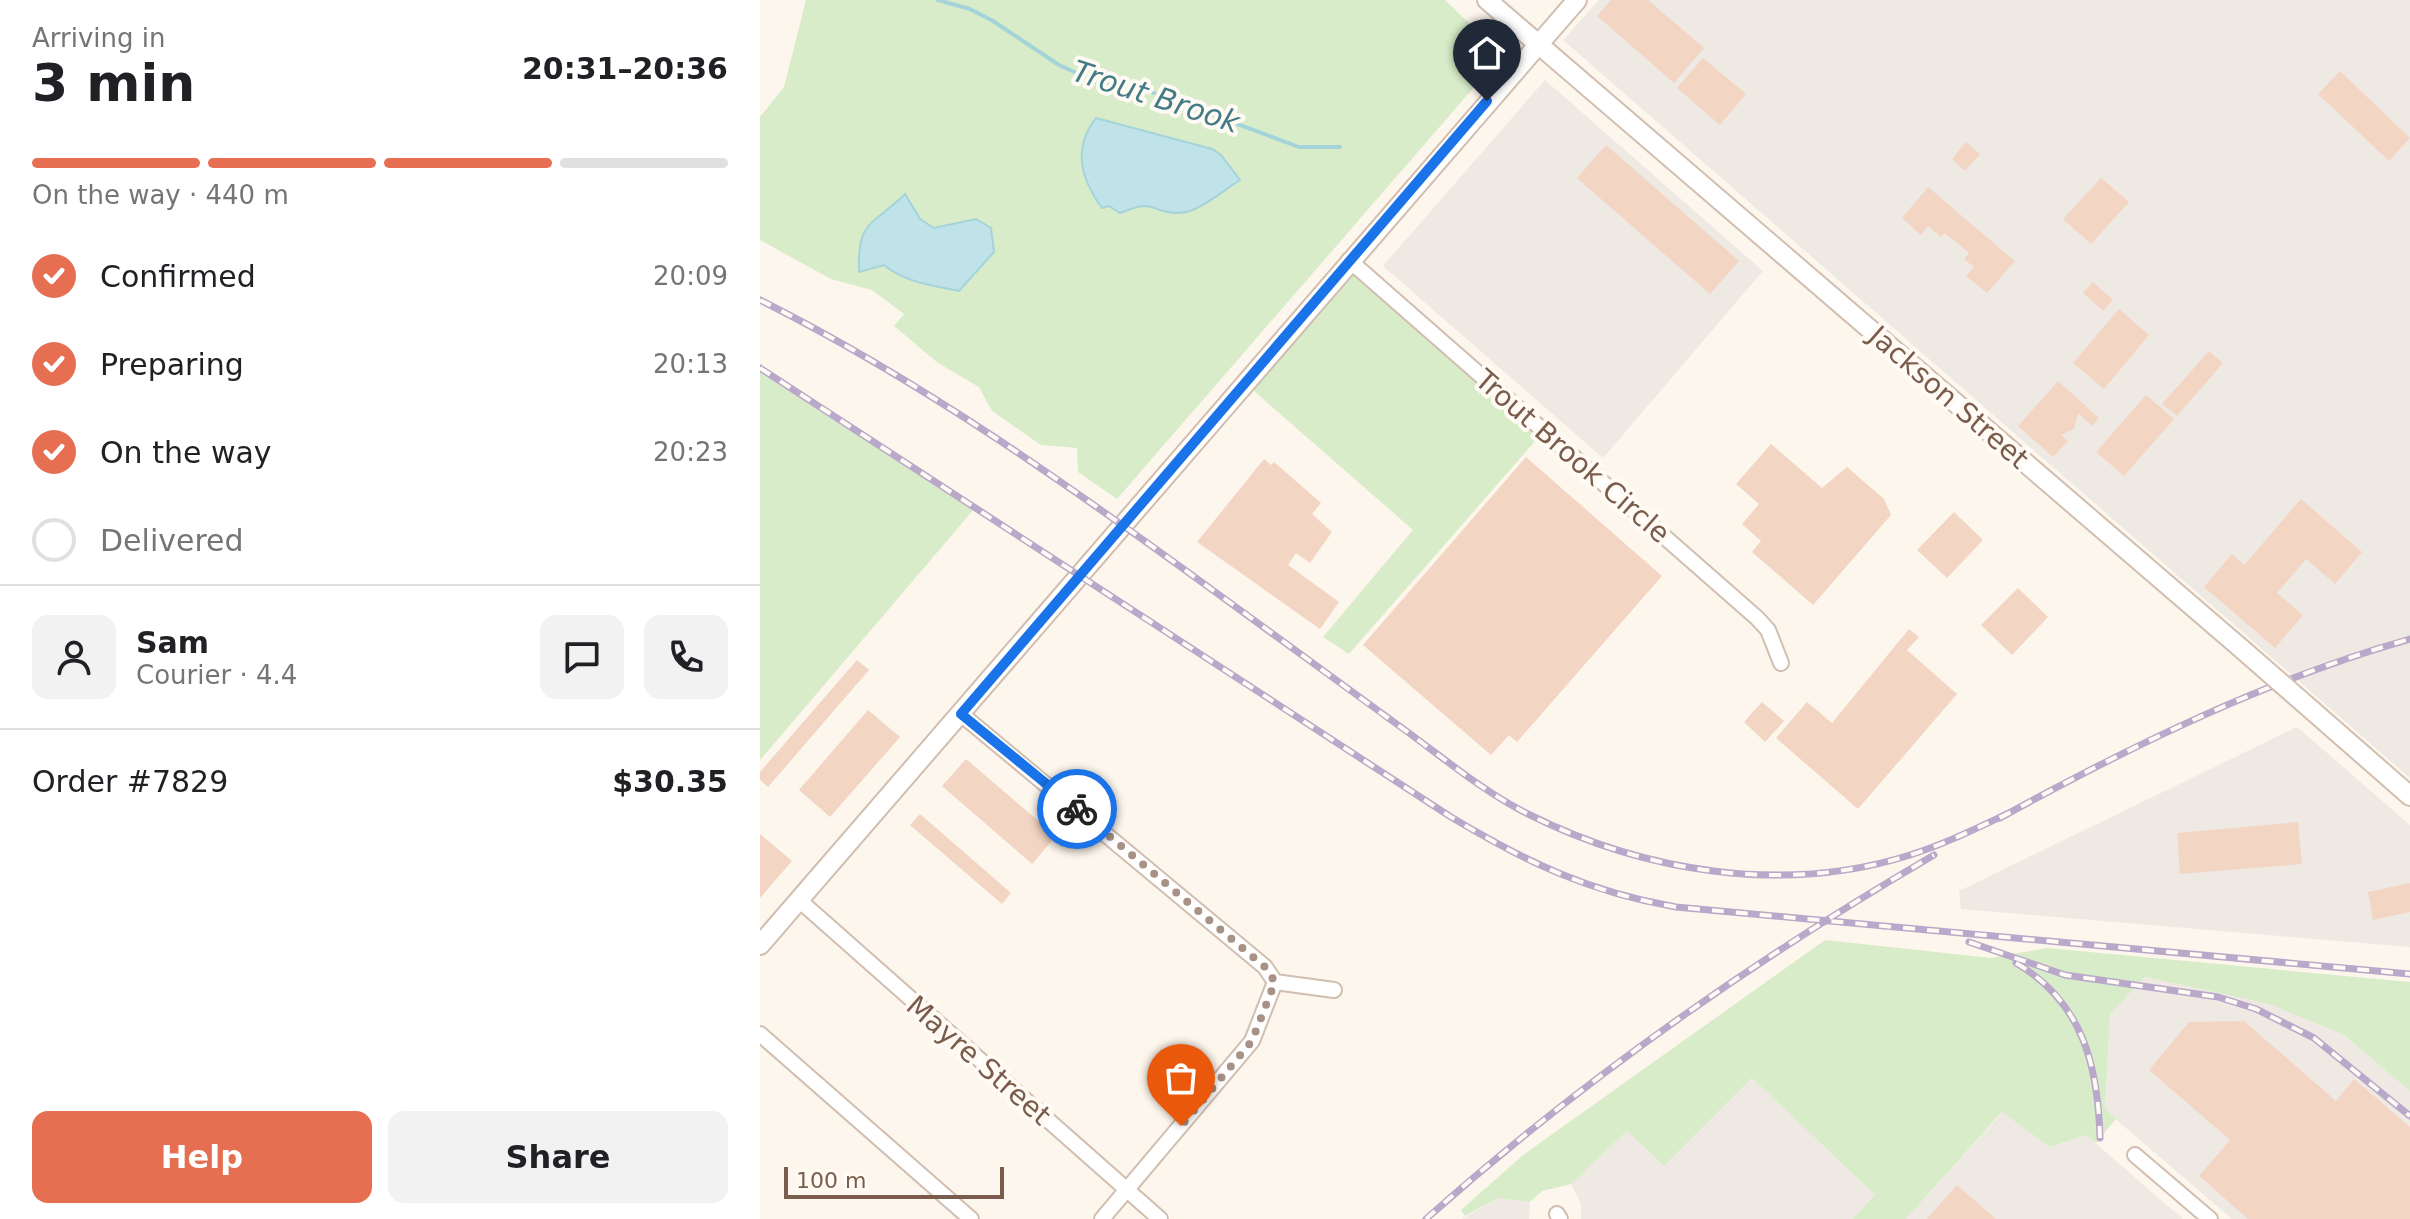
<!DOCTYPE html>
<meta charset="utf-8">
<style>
body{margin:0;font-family:"DejaVu Sans",sans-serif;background:#f2f2f2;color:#202124;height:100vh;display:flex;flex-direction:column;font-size:30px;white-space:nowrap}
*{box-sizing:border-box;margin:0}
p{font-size:26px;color:#757577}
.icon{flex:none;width:44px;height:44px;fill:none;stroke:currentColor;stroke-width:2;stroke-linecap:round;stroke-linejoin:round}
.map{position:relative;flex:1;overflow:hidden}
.drawer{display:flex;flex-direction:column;background:#fff;width:760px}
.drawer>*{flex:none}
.scale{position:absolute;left:24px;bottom:20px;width:220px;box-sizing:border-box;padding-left:8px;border:4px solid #7a5c4d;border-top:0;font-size:22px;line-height:28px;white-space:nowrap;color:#7a5c4d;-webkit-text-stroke:6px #fffaf3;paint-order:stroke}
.pin{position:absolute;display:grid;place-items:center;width:68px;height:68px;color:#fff;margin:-82px -34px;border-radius:50% 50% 50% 0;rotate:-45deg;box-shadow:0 0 8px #0007}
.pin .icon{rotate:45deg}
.courier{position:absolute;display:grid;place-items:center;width:80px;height:80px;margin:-40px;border:6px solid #1a73e8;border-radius:50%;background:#fff;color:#222;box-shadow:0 2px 10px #0007}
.head em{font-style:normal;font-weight:700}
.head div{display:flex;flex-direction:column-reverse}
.head{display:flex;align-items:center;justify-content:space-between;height:136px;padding:0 32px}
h1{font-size:52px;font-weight:700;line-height:60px}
.bar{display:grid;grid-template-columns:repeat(4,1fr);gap:12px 8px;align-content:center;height:96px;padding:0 32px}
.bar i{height:10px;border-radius:6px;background:#e0e0e0}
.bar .active{background:#e76f51}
.bar p{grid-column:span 4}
.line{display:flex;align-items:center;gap:20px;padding:0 32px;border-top:2px solid #e0e0e0}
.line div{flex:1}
.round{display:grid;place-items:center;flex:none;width:84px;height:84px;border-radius:16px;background:#f2f2f2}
ol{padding:0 32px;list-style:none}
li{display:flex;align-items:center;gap:24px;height:88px}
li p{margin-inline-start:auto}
li .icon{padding:8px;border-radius:50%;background:#e76f51;color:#fff;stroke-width:4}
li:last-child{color:#757577}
li i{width:44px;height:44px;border:4px solid #e0e0e0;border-radius:50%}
.primary-button{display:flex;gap:16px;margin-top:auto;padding:16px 32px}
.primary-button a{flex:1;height:92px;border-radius:16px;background:#e76f51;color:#fff;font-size:32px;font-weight:700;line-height:92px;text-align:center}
.primary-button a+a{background:#f2f2f2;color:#202124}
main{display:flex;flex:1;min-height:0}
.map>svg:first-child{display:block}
.industrial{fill:#efe9e4}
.green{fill:#d8ecc9}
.water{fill:#bfe3e8;stroke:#a5d3da;stroke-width:2}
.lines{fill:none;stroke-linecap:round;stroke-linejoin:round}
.stream{stroke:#a5d3da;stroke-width:4}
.building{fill:#f3d5c3}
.minor-casing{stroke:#d1beb0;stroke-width:18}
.tertiary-casing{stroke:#d1beb0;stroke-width:22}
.minor{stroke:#fff;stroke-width:14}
.tertiary{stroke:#fff;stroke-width:18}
.rail-casing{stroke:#b9a8c9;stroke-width:7}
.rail{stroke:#fffaf3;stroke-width:4;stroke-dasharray:12;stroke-linecap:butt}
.tertiary-bridge-casing{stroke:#d1beb0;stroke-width:22;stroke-linecap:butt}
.tertiary-bridge{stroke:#fff;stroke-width:18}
.done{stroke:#a89285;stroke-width:8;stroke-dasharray:0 14.4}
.route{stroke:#1a73e8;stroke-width:10}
.labels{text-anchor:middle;stroke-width:8;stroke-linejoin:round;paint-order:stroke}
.street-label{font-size:28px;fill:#7a5c4d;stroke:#fffaf3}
.water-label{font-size:30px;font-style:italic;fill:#437c86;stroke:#fffaf3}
</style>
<main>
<section class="drawer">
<div class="head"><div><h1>3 min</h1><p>Arriving in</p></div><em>20:31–20:36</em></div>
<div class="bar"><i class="active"></i><i class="active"></i><i class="active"></i><i></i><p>On the way · 440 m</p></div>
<ol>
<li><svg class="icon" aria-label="check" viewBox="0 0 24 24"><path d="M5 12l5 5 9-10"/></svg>Confirmed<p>20:09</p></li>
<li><svg class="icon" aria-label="check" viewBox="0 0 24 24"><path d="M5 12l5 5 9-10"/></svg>Preparing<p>20:13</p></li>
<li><svg class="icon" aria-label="check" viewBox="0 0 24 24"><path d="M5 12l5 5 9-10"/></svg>On the way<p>20:23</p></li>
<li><i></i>Delivered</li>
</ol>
<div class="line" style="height:144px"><a class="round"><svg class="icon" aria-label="person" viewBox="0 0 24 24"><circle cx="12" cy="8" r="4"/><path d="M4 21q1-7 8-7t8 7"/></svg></a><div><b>Sam</b><p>Courier · 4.4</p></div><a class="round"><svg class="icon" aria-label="chat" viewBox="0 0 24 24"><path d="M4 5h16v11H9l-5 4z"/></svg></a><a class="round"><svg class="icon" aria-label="phone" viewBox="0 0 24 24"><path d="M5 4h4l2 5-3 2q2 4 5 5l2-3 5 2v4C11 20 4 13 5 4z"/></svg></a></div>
<div class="line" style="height:104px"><div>Order #7829</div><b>$30.35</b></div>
<div class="primary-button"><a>Help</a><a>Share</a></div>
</section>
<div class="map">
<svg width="1650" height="1219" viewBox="0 0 1650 1219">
<rect width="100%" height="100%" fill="#fdf6ec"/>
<g class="industrial">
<path d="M839,0h811v778l-847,-738z"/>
<path d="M785,80l218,191 -160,187 -220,-192z"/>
<path d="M1537,727l113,98v122l-449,-38 -2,-18z"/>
<path d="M1385,977l124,27 75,31 66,56v128h-178l-127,-109 5,-96z"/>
<path d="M992,1078l124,118 -23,23h-272v-16l-10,-19 56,-53 37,35z"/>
<path d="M1243,1112l47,35 36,-12 97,84h-277z"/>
<path d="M738,1198l32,4 -1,17h-67z"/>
</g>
<g class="green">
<path d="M46,0h639l29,28 34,20 -391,451 -39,-27 -1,-24 -36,-3 -49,-34 -13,-24 -41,-24 -44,-37 10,-12 -32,-24 -41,-11 -71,-39v-123l24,-30z"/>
<path d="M589,260l195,171 -195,223 -26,-17 90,-107 -168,-147z"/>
<path d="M0,368l215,140 -215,252z"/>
<path d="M1065,940l166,18 56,-10 363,34v109l-66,-56 -75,-31 -124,-27 -35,37 -5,95 11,10 -20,24 -10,-8 -36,12 -48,-35 -96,107h-53l22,-24 -123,-117 -88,88 -37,-35 -56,53 -29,7 -12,11 -32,-4 -33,18 -4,-6 62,-55z"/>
</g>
<g class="water">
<path d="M336,118l116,31 9,6 19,25c-16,10 -42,33 -61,33 -31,0 -20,-16 -59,0l-11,-7 -7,2c-21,-29 -30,-59 -6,-90z"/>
<path d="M145,194l15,25 14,9 42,-9 15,9 3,24 -35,39c-25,-5 -55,-9 -75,-26l-25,7c-2,-53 14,-46 46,-78z"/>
</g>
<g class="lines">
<path class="stream" d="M178,0l32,9 23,12 66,44 40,18 52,9 148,55h41"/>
</g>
<g class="building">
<path d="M851,0h37l56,48 -30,35 -77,-67z"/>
<path d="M943,58l43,36 -26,31 -43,-37z"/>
<path d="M1580,71l70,67 -21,23 -71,-67z"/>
<path d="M1206,142l14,12 -15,17 -13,-12z"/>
<path d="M846,145l133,116 -29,33 -133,-116z"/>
<path d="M1341,178l28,24 -38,42 -28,-25z"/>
<path d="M1168,187l87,74 -28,32 -21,-17 8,-9 -10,-8 5,-6 -24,-20 -4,4 -13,-11 -7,9 -19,-17z"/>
<path d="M1333,282l20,18 -10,11 -20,-18z"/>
<path d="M1359,309l30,26 -45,54 -31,-26z"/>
<path d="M1449,351l14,12 -46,53 -15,-12z"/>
<path d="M1298,381l41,37 -7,8 -14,-13 -4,16 -13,6 7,6 -15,16 -35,-31z"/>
<path d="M1386,395l28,24 -50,57 -28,-24z"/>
<path d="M1011,444l51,44 25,-21 37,32 7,16 -78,90 -61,-53 9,-11 -19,-17 17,-20 -23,-20z"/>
<path d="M766,457l136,119 -145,166 -8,-7 -18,20 -128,-110z"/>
<path d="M504,459l7,6 3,-3 47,41 -9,11 20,18 -22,31 -14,-10 -8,12 51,37 -19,27 -123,-87z"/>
<path d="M1541,499l61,53 -27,32 -29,-25 -29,34 26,22 -28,33 -71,-61 28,-33 12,11z"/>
<path d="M1194,512l29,28 -36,38 -30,-28z"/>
<path d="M1258,588l30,29 -36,38 -31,-30z"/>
<path d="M1149,629l10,8 -12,13 50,44 -99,115 -82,-71 31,-36 25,21z"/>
<path d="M97,660l12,10 -101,117 -8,-7v-8z"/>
<path d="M1002,702l22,19 -19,21 -21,-20z"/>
<path d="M108,710l32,27 -70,80 -31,-27z"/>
<path d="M206,759l90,77 -24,28 -90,-78z"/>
<path d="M160,814l91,79 -9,11 -92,-79z"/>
<path d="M1538,822l4,42 -122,10 -3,-41z"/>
<path d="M0,834l32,27 -32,37z"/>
<path d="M1650,883v29l-37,8 -5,-28z"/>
<path d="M1484,1021l92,80 18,-22 56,48v92h-162l-49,-43 31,-36 -81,-70 40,-48z"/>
<path d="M1197,1185l39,34h-69z"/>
</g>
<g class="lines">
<defs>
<g id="minor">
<path d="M589,260l408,358 11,12 13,33"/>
<path d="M201,714l304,253 10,15 59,8"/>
<path d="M39,900l361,319"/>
<path d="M0,1034l211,185"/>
<path d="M1375,1155l75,64"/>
<path d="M797,1214l3,5"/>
<path d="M342,1219l150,-178 23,-59"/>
</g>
<g id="tertiary">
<path d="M727,0l756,650"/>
<path d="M1554,712l96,84"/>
<path d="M0,945l817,-945"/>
</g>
</defs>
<use href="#minor" class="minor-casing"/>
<use href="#tertiary" class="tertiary-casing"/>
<use href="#minor" class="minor"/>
<use href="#tertiary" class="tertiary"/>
<defs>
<g id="rail">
<path d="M0,300c162,81 311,187 458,294 64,46 127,93 191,139 38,28 77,60 119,81 116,58 256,81 382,41 35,-11 67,-27 99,-42"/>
<path d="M0,368l691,449c75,45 138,75 225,90l734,67"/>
<path d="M1240,818c129,-71 268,-139 410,-179"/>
<path d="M1209,942l96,33 153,22 38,12 58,29 96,78"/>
<path d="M1256,963c67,39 82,103 84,175"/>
<path d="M666,1219c156,-139 328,-259 508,-364"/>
</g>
</defs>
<use href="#rail" class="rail-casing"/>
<use href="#rail" class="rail"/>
<defs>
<path id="tertiary-bridge" d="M1483,650l71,62"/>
</defs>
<use href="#tertiary-bridge" class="tertiary-bridge-casing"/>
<use href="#tertiary-bridge" class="tertiary-bridge"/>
</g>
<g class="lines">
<path class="done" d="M317,809l188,158 10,15 -23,59 -71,85"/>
<path class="route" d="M317,809l-116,-95 526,-613"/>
</g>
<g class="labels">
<g class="street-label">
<text transform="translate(1189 397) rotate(41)" y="10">Jackson Street</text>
<text transform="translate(813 456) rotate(41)" y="10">Trout Brook Circle</text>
<text transform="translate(219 1060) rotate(41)" y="10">Mayre Street</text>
</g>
<g class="water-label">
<text transform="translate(396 97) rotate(18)" y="10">Trout Brook</text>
</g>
</g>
</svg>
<div class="scale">100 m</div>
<div class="pin" style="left:421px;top:1126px;background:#ea580c"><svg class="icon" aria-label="bag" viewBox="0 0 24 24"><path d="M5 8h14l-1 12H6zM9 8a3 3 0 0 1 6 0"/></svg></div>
<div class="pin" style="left:727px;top:101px;background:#1f2937"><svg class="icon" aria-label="home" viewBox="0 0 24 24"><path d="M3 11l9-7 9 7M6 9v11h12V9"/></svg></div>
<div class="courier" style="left:317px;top:809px"><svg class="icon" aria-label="bike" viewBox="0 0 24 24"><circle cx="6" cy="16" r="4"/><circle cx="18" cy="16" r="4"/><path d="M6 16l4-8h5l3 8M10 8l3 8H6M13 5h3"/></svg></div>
</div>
</main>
